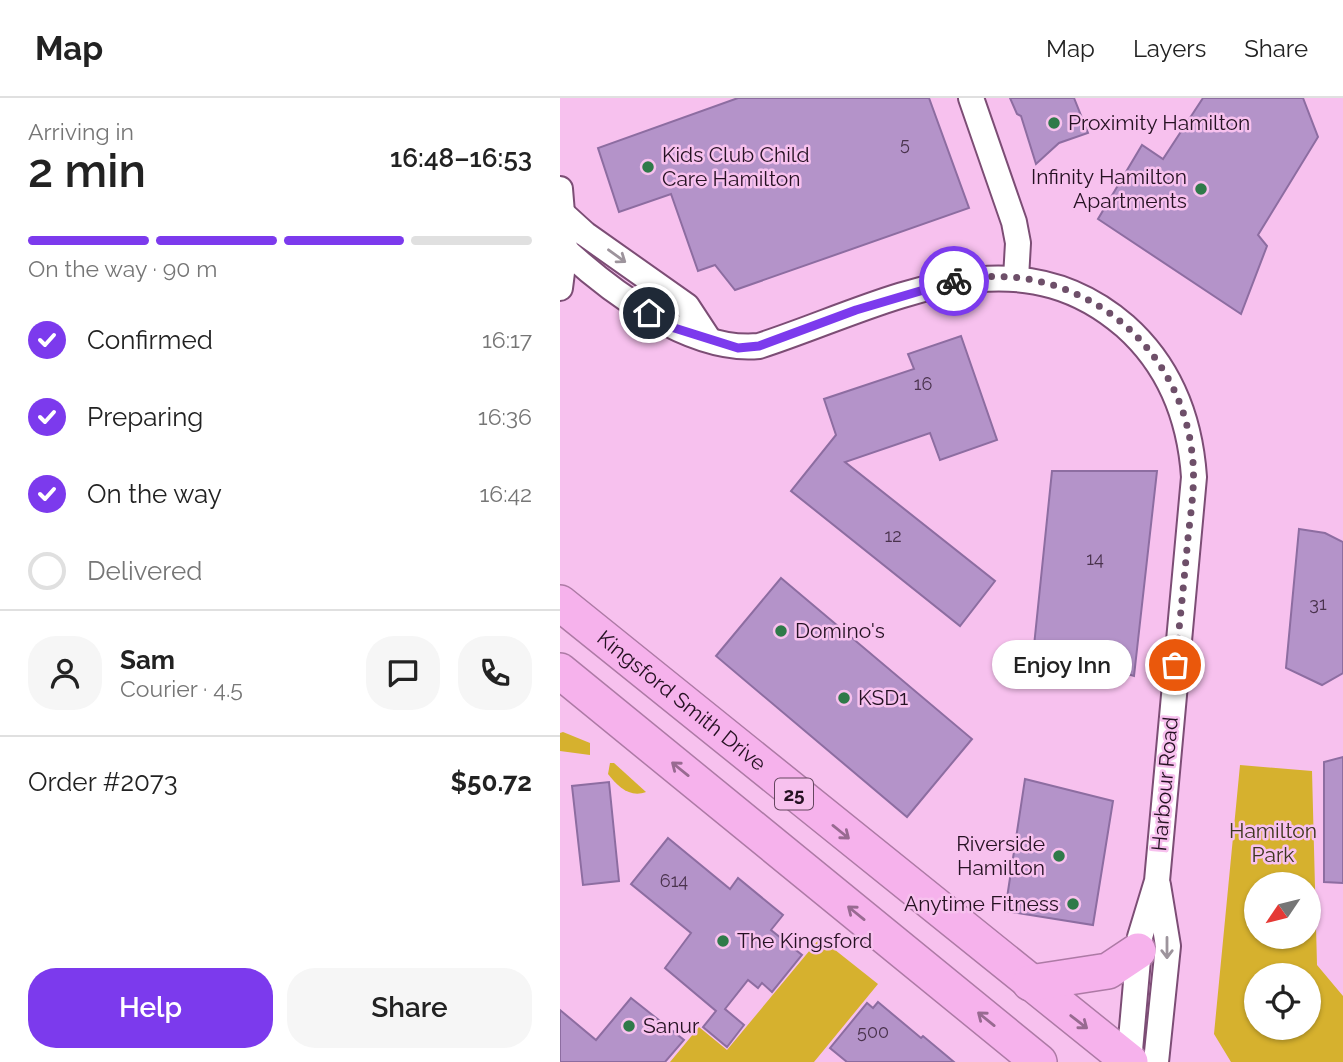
<!DOCTYPE html>
<meta charset="utf-8">
<style>
body{margin:0;font-family:Raleway,sans-serif;background:#f6f6f6;color:#222;height:100vh;display:flex;flex-direction:column;font-size:26px;white-space:nowrap}
*{box-sizing:border-box;margin:0}
p{font-size:23px;color:#767676}
.icon{flex:none;width:38px;height:38px;fill:none;stroke:currentColor;stroke-width:2;stroke-linecap:round;stroke-linejoin:round}
.map{position:relative;flex:1;overflow:hidden}
.panel{display:flex;flex-direction:column;background:#fff;width:560px}
.panel>*{flex:none}
.needle{width:46px;rotate:235deg}
.tools{position:absolute;left:684px;top:774px;display:grid;gap:14px}
.tools a{display:grid;place-items:center;width:77px;height:77px;border-radius:50%;background:#fff;box-shadow:0 2px 5px #0004;font-size:35px}
.pin{position:absolute;display:grid;place-items:center;width:60px;height:60px;color:#fff;margin:-30px;border:4px solid #fff;border-radius:50%;box-shadow:0 2px 7px #0007}
.courier{position:absolute;display:grid;place-items:center;width:70px;height:70px;margin:-35px;border:5px solid #7c3aed;border-radius:50%;background:#fff;color:#222;box-shadow:0 2px 9px #0007}
.bubble{position:absolute;height:49px;border-radius:24px;background:#fff;box-shadow:0 2px 5px #0004;font-size:23px;font-weight:600;line-height:49px;text-align:center}
.headline em{font-style:normal;font-weight:600}
.headline div{display:flex;flex-direction:column-reverse}
.headline{display:flex;align-items:center;justify-content:space-between;height:119px;padding:0 28px}
h1{font-size:46px;font-weight:600;line-height:52px}
.bar{display:grid;grid-template-columns:repeat(4,1fr);gap:10px 7px;align-content:center;height:84px;padding:0 28px}
.bar i{height:9px;border-radius:5px;background:#e0e0e0}
.bar .current{background:#7c3aed}
.bar p{grid-column:span 4}
.line{display:flex;align-items:center;gap:18px;padding:0 28px;border-top:2px solid #e0e0e0}
.line div{flex:1}
.round{display:grid;place-items:center;flex:none;width:74px;height:74px;border-radius:28px;background:#f6f6f6}
ol{padding:0 28px;list-style:none}
li{display:flex;align-items:center;gap:21px;height:77px}
li p{margin-inline-start:auto}
li .icon{padding:7px;border-radius:50%;background:#7c3aed;color:#fff;stroke-width:4}
li:last-child{color:#767676}
li i{width:38px;height:38px;border:4px solid #e0e0e0;border-radius:50%}
.cta{display:flex;gap:14px;margin-top:auto;padding:14px 28px}
.cta a{flex:1;height:80px;border-radius:28px;background:#7c3aed;color:#fff;font-size:28px;font-weight:600;line-height:80px;text-align:center}
.cta a+a{background:#f6f6f6;color:#222}
header{display:flex;align-items:center;gap:42px;box-sizing:border-box;height:98px;padding:0 35px;background:#fff;border-bottom:2px solid #e0e0e0}
header strong{font-size:33px}
nav{display:flex;gap:38px;margin-inline-start:auto;font-size:24px}
main{display:flex;flex:1;min-height:0}
.map>svg:first-child{display:block}
.green{fill:#d6b12e;fill-rule:evenodd}
.building{fill:#b493c9;stroke:#8d6da1;stroke-width:2}
.lines{fill:none;stroke-linecap:round;stroke-linejoin:round}
.minor-casing{stroke:#7c4d75;stroke-width:28}
.highway-casing{stroke:#ad7aa5;stroke-width:38}
.minor{stroke:#fff;stroke-width:24}
.highway{stroke:#f6b2ec;stroke-width:35}
.oneway{stroke:#9d949c}
.oneway2{stroke:#986a91}
.done{stroke:#6e4f69;stroke-width:7;stroke-dasharray:0 12.6}
.route{stroke:#7c3aed;stroke-width:9}
.poi-dot{fill:#2f7a49;stroke:#f7c1ee;stroke-width:2.5}
.labels{text-anchor:middle;stroke-width:5;stroke-linejoin:round;paint-order:stroke}
.number-label{font-size:18px;fill:#49324c}
.shield{fill:#f7c1ee;stroke:#64465f;stroke-width:2}
.shield-label{font-size:19px;font-weight:bold;fill:#251122}
.poi-label{font-size:21px;fill:#251122;stroke:#f7c1ee;text-anchor:start}
.street-label{font-size:21px;fill:#251122;stroke:#f7c1ee}
.park-label{font-size:21px;fill:#3e361f;stroke:#f7c1ee}
</style>
<header>
<strong>Map</strong>
<nav><a>Map</a><a>Layers</a><a>Share</a></nav>
</header>
<main>
<section class="panel">
<div class="headline"><div><h1>2 min</h1><p>Arriving in</p></div><em>16:48–16:53</em></div>
<div class="bar"><i class="current"></i><i class="current"></i><i class="current"></i><i></i><p>On the way · 90 m</p></div>
<ol>
<li><svg class="icon" aria-label="check" viewBox="0 0 24 24"><path d="M5 12l5 5 9-10"/></svg>Confirmed<p>16:17</p></li>
<li><svg class="icon" aria-label="check" viewBox="0 0 24 24"><path d="M5 12l5 5 9-10"/></svg>Preparing<p>16:36</p></li>
<li><svg class="icon" aria-label="check" viewBox="0 0 24 24"><path d="M5 12l5 5 9-10"/></svg>On the way<p>16:42</p></li>
<li><i></i>Delivered</li>
</ol>
<div class="line" style="height:126px"><a class="round"><svg class="icon" aria-label="person" viewBox="0 0 24 24"><circle cx="12" cy="8" r="4"/><path d="M4 21q1-7 8-7t8 7"/></svg></a><div><b>Sam</b><p>Courier · 4.5</p></div><a class="round"><svg class="icon" aria-label="chat" viewBox="0 0 24 24"><path d="M4 5h16v11H9l-5 4z"/></svg></a><a class="round"><svg class="icon" aria-label="phone" viewBox="0 0 24 24"><path d="M5 4h4l2 5-3 2q2 4 5 5l2-3 5 2v4C11 20 4 13 5 4z"/></svg></a></div>
<div class="line" style="height:91px"><div>Order #2073</div><b>$50.72</b></div>
<div class="cta"><a>Help</a><a>Share</a></div>
</section>
<div class="map">
<svg width="783" height="964" viewBox="0 0 783 964">
<rect width="100%" height="100%" fill="#f7c1ee"/>
<g class="green">
<path d="M3,634l27,11v12l-30,-4v-18z"/>
<path d="M50,665h4l32,29c-16,6 -28,-5 -38,-18z"/>
<path d="M680,667l72,6 5,194 26,31v66h-112l-17,-28zM696,786h53v52h-53zM696,877h53v52h-53z"/>
<path d="M260,840l58,46 -64,78h-144l29,-35 28,23z"/>
</g>
<g class="building">
<path d="M178,0h191l40,110 -234,82 -20,-25 -17,6 -27,-77 -52,18 -21,-64z"/>
<path d="M450,0h64l14,35 -29,10 -23,21 -15,-48 -4,-2z"/>
<path d="M643,0h100l15,39 -60,98 9,11 -26,68 -143,-95 44,-74 21,14z"/>
<path d="M401,238l36,104 -57,20 -10,-27 -85,29 150,119 -35,45 -169,-135 45,-56 -12,-36 90,-30 -6,-15z"/>
<path d="M492,373h105l-23,205 -100,-30z"/>
<path d="M739,431l26,4 18,9v131l-21,12 -36,-17z"/>
<path d="M221,480l191,161 -65,78 -191,-161z"/>
<path d="M783,659v126l-19,-1v-120z"/>
<path d="M465,681l88,22 -20,124 -88,-14z"/>
<path d="M49,684l10,99 -36,4 -11,-99z"/>
<path d="M108,740l62,51 8,-11 45,37 -12,15 31,25 -30,37 -10,-9 -4,5 -10,-8 -23,29 19,16 -17,22 -24,-20 13,-16 -51,-43 26,-35 -60,-49z"/>
<path d="M71,900l53,42 -19,22h-105v-52l36,30z"/>
<path d="M318,904l43,36 2,-2 31,26h-107l-17,-14 37,-45 6,5z"/>
</g>
<g class="lines">
<defs>
<g id="minor">
<path d="M411,0l43,124 4,21 -2,35"/>
<path d="M0,91l5,60 -5,39"/>
<path d="M3,116l22,20 102,72 21,32"/>
<path d="M0,147c48,45 130,108 199,101 121,-39 252,-119 366,-20 45,40 65,93 69,151l-37,404 -17,56 -11,125"/>
<path d="M596,964l12,-116 -10,-61"/>
</g>
<g id="highway">
<path id="s1" d="M0,505l570,459"/>
<path d="M0,573l479,391"/>
<path d="M470,885l78,-12 30,-20"/>
</g>
</defs>
<use href="#minor" class="minor-casing"/>
<use href="#highway" class="highway-casing"/>
<use href="#minor" class="minor"/>
<use href="#highway" class="highway"/>
</g>
<defs><path id="oneway-shaft" d="M-6 0H5M1.5-3L5.5 0L1.5 3" fill="none" stroke-width="1.6" stroke-linecap="round" stroke-linejoin="round" transform="scale(1.75)"/></defs>
<g class="oneway">
<use href="#oneway-shaft" transform="translate(57 158) rotate(36)"/>
<use href="#oneway-shaft" transform="translate(607 850) rotate(90)"/>
</g>
<g class="oneway2">
<use href="#oneway-shaft" transform="translate(120 671) rotate(-141)"/>
<use href="#oneway-shaft" transform="translate(281 734) rotate(39)"/>
<use href="#oneway-shaft" transform="translate(296 815) rotate(-141)"/>
<use href="#oneway-shaft" transform="translate(426 921) rotate(-141)"/>
<use href="#oneway-shaft" transform="translate(519 924) rotate(38)"/>
</g>
<g class="lines">
<path class="done" d="M394,183c114,-25 225,56 238,172 4,28 -1,57 -4,85 -4,42 -8,85 -13,127"/>
<path class="route" d="M89,215l19,13 70,22 21,-2 97,-36 98,-29"/>
</g>
<g class="poi-dot">
<circle cx="494" cy="25" r="7"/>
<circle cx="88" cy="69" r="7"/>
<circle cx="641" cy="91" r="7"/>
<circle cx="221" cy="533" r="7"/>
<circle cx="284" cy="600" r="7"/>
<circle cx="499" cy="758" r="7"/>
<circle cx="513" cy="806" r="7"/>
<circle cx="163" cy="843" r="7"/>
<circle cx="69" cy="928" r="7"/>
</g>
<g class="labels">
<g class="number-label">
<text x="345" y="52">5</text>
<text x="363" y="292">16</text>
<text x="333" y="444">12</text>
<text x="535" y="467">14</text>
<text x="758" y="512">31</text>
<text x="114" y="789">614</text>
<text x="313" y="940">500</text>
</g>
<rect class="shield" x="215" y="680.5" width="38" height="31" rx="5"/>
<g class="shield-label">
<text x="234" y="703">25</text>
</g>
<g class="poi-label">
<text x="508" y="32">Proximity Hamilton</text>
<text x="102" y="64">Kids Club Child<tspan x="102" dy="24">Care Hamilton</tspan></text>
<text x="627" y="86" text-anchor="end">Infinity Hamilton<tspan x="627" dy="24">Apartments</tspan></text>
<text x="235" y="540">Domino's</text>
<text x="298" y="607">KSD1</text>
<text x="485" y="753" text-anchor="end">Riverside<tspan x="485" dy="24">Hamilton</tspan></text>
<text x="499" y="813" text-anchor="end">Anytime Fitness</text>
<text x="177" y="850">The Kingsford</text>
<text x="83" y="935">Sanur</text>
</g>
<g class="street-label">
<text dy="7" stroke="none"><textPath href="#s1" startOffset="156">Kingsford Smith Drive</textPath></text>
<text transform="translate(605 686) rotate(-85)" y="7">Harbour Road</text>
</g>
<g class="park-label">
<text x="713" y="740">Hamilton<tspan x="713" dy="24">Park</tspan></text>
</g>
</g>
</svg>
<div class="tools">
<a><svg class="needle" viewBox="-14 -14 28 28"><path d="M0-13l5 13h-10z" fill="#e53935"/><path d="M0 13l5-13h-10z" fill="#767676"/></svg></a>
<a><svg class="icon" aria-label="locate" viewBox="0 0 24 24"><circle cx="12" cy="12" r="6"/><path d="M12 2v4M12 18v4M2 12h4M18 12h4"/></svg></a>
</div>
<div class="pin" style="left:615px;top:567px;background:#ea580c"><svg class="icon" aria-label="bag" viewBox="0 0 24 24"><path d="M5 8h14l-1 12H6zM9 8a3 3 0 0 1 6 0"/></svg></div>
<div class="pin" style="left:89px;top:215px;background:#1f2937"><svg class="icon" aria-label="home" viewBox="0 0 24 24"><path d="M3 11l9-7 9 7M6 9v11h12V9"/></svg></div>
<div class="courier" style="left:394px;top:183px"><svg class="icon" aria-label="bike" viewBox="0 0 24 24"><circle cx="6" cy="16" r="4"/><circle cx="18" cy="16" r="4"/><path d="M6 16l4-8h5l3 8M10 8l3 8H6M13 5h3"/></svg></div>
<div class="bubble" style="left:432px;top:542px;width:140px">Enjoy Inn</div>
</div>
</main>
